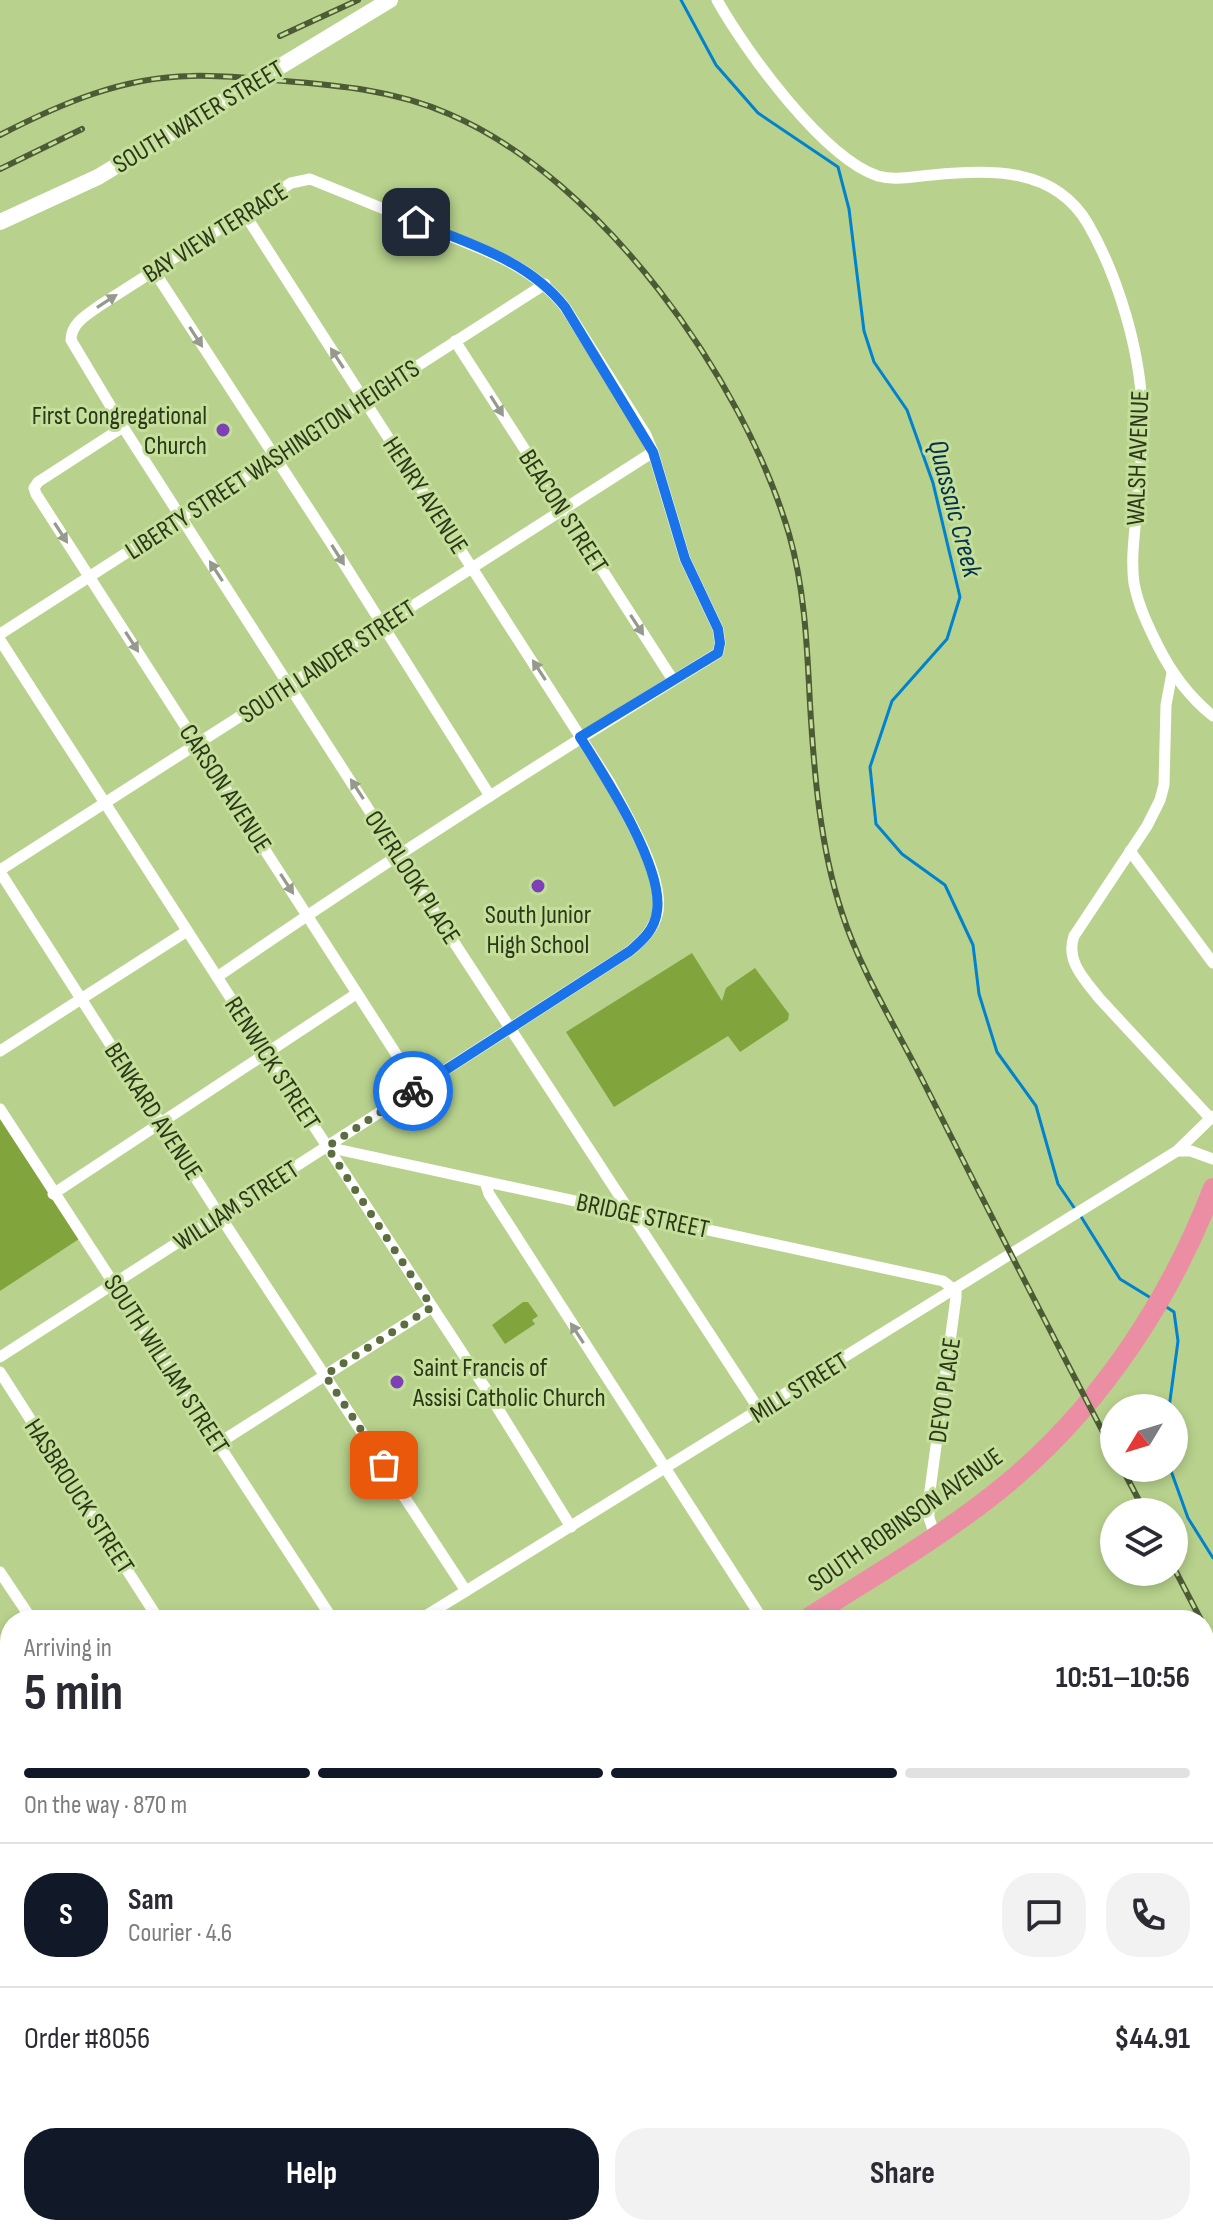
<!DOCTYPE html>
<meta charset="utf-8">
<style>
body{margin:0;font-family:"Sofia Sans Condensed",sans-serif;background:#f2f2f3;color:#2b2b33;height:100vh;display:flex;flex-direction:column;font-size:30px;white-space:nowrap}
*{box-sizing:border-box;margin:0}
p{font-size:26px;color:#7c7c81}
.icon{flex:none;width:44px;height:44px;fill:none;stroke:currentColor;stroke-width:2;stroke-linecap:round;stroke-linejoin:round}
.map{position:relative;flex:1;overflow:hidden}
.details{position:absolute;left:0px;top:1610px;width:1214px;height:626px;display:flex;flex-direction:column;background:#fff;border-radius:32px 32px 0 0;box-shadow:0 4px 12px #0003}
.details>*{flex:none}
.needle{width:52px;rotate:232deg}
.fabs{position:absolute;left:1100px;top:1394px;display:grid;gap:16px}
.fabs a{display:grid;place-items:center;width:88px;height:88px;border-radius:50%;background:#fff;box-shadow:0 4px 12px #0003;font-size:40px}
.pin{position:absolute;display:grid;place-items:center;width:68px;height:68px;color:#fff;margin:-34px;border-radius:16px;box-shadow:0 4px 12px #0006}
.courier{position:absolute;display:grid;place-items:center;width:80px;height:80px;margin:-40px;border:6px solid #1a73e8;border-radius:50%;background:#fff;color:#222;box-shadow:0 2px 10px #0007}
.overview em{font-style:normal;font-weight:700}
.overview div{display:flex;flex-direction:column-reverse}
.overview{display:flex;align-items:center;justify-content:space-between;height:136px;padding:0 24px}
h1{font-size:52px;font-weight:700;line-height:60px}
.bar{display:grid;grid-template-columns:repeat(4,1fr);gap:12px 8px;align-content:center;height:96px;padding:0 24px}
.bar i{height:10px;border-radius:6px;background:#e1e1e2}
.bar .selected{background:#111827}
.bar p{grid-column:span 4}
.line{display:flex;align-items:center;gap:20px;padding:0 24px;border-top:2px solid #e1e1e2}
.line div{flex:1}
.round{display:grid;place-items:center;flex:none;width:84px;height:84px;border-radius:32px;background:#f2f2f3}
.button{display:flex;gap:16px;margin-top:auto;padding:16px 24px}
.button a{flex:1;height:92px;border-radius:32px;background:#111827;color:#fff;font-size:32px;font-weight:700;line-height:92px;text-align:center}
.button a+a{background:#f2f2f3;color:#2b2b33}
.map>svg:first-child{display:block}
.green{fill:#82a43d}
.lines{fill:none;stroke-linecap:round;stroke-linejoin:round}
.stream{stroke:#0082cd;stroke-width:3}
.street{stroke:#fff;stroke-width:11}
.secondary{stroke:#fff;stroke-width:16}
.highway{stroke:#eb8ea4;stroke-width:20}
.rail-casing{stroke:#4c5a35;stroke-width:6}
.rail{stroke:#c4df9a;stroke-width:3;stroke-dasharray:9;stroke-linecap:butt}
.oneway{fill:#969a8c}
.done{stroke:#5d6d42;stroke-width:8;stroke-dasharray:0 14.4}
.route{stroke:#1a73e8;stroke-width:10}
.poi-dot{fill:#7e40b5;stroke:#c4df9a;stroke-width:3}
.labels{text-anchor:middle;stroke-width:6;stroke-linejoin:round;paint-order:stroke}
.street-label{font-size:26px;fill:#2c361a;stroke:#c4df9a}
.poi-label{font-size:26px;fill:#2c361a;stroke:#c4df9a;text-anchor:end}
.water-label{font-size:28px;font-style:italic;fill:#04304e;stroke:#c4df9a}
</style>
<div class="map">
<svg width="1213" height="2235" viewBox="0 0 1213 2235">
<rect width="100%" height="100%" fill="#b8d28d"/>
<g class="green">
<path d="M692,953l30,48 4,-13 29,-20 34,46 -1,6 -48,32 -12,-16 -114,71 -48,-75z"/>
<path d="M0,1108l82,129 -82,54z"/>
<path d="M523,1302h5l10,14 -6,4 3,4 -30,20 -13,-19z"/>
<path d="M294,2226h430l5,9h-429z"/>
</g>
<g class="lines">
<g class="stream">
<path d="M681,0l35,65 42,48 80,54 11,42 15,122 10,31 33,48 26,73 27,114 -13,42 -55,62 -22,66 6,57 26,30 43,31 28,60 6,49 18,58 39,54 22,78 17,25"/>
<path d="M1080,1215l40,64 31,19"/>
<path d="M1165,1306l9,6 4,29 -9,67"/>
<path d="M1170,1468l18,50 25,40"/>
</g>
<g class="street">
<path d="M717,0c28,50 106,158 161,176 17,5 37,0 54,-1 58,-6 123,-8 156,49 30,52 52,126 54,185 2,36 -3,72 -6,108 -2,22 -5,44 -2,66 4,22 14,43 24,63 14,28 30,50 55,70"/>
<path d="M154,271l177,272 159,253"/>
<path d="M455,341l218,339"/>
<path d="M123,427l-85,55 -4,6 2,6 382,594"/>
<path d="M0,634l545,-350"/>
<path d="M0,640l266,413 218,333 87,141"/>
<path d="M1172,673l-6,32 -2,80 -4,15 -13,26 -73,110c-9,25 11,44 25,62l112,121"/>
<path d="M1130,851l83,112"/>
<path d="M0,870l653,-418"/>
<path d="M0,872l220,344 246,375"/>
<path d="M217,977c164,-113 332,-220 501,-324l2,-10 -2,-14 -33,-70 -32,-107 -7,-17 -81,-128c-34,-43 -86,-59 -136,-79 -40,-17 -79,-33 -119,-49l-19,4 -192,123c-12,9 -28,17 -28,34l52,87 323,503 314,481"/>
<path d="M0,1051l187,-120"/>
<path d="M0,1109l333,511"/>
<path d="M327,1147l616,134 13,10v6l-27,201v20l6,17"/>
<path d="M1178,1151h13l22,8"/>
<path d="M485,1182l4,12 274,426"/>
<path d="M53,1194l303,-200"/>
<path d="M0,1357l630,-406c13,-11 25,-23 28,-40 5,-37 -31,-95 -48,-128l-366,-570"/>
<path d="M0,1372l159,248"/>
<path d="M219,1443l213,-136"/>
<path d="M0,1572l32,48"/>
<path d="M419,1620l758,-469 36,-35"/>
<path d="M0,1774l10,16"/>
<path d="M0,1887l10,-7"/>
<path d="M0,2024l10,15"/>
<path d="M1204,2114l9,-5"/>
<path d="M1204,2215l9,-5"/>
<path d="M131,2226l6,9"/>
<path d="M293,2226l6,9"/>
<path d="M722,2226l6,9"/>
<path d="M1122,2226l5,9"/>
<path d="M895,2229l1,-3"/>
<path d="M1169,2235l16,-9"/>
</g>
<path class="secondary" d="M0,222l98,-45 292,-177"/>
<g class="highway">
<path d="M805,1620c71,-46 147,-89 211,-144 89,-77 155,-179 197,-288"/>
<path d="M0,2139l10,-6"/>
</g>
<defs>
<g id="rail">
<path d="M280,36l78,-36"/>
<path d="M0,135c60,-31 122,-58 191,-59 27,-1 54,2 81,4 61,5 120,9 177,34 152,65 294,264 340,420 16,56 18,112 21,170 4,68 10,143 32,209 18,57 56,118 83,172 62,123 125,246 189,368"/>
<path d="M0,169l82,-40"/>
<path d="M1122,1468l23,44"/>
<path d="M1174,1568l27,52"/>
<path d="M1204,1626l9,18"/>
</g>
</defs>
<use href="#rail" class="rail-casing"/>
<use href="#rail" class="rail"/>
</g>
<defs><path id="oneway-solid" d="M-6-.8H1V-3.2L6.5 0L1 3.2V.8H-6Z" transform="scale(2)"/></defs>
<g class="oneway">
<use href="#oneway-solid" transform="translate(107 301) rotate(-33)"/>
<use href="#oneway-solid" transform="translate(196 337) rotate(57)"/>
<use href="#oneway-solid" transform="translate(337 358) rotate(-123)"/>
<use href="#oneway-solid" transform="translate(497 406) rotate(58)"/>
<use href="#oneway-solid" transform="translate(61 533) rotate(57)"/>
<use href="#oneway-solid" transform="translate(338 555) rotate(58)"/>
<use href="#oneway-solid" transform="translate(216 571) rotate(-123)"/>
<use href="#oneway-solid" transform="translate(637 625) rotate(57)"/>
<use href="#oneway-solid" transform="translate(132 642) rotate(57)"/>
<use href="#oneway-solid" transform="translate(539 670) rotate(-123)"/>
<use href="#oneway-solid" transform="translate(357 789) rotate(-123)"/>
<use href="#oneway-solid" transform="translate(287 884) rotate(57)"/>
<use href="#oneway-solid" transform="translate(577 1333) rotate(-123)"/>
</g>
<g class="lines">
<path class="done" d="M384,1465l-59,-90 107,-68 -105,-160 86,-56"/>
<path class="route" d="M413,1091l217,-140c13,-11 25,-22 27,-40 7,-44 -53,-136 -77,-174l138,-84 2,-10 -2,-14 -33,-70 -32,-107 -88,-145c-37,-47 -95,-63 -149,-85"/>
</g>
<g class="poi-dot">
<circle cx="223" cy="430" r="8"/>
<circle cx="538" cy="886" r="8"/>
<circle cx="397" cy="1382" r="8"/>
</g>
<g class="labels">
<g class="street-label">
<text transform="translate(198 116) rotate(-31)" y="9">SOUTH WATER STREET</text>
<text transform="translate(215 232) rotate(-32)" y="9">BAY VIEW TERRACE</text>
<text transform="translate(1137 458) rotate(-88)" y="9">WALSH AVENUE</text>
<text transform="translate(272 459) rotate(-33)" y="9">LIBERTY STREET WASHINGTON HEIGHTS</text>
<text transform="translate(426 495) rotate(57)" y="9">HENRY AVENUE</text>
<text transform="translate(564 511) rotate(57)" y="9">BEACON STREET</text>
<text transform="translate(327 661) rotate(-33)" y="9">SOUTH LANDER STREET</text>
<text transform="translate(226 788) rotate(57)" y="9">CARSON AVENUE</text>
<text transform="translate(413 877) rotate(57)" y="9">OVERLOOK PLACE</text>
<text transform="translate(273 1063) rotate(57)" y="9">RENWICK STREET</text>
<text transform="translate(154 1111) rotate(57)" y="9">BENKARD AVENUE</text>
<text transform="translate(236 1205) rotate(-33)" y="9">WILLIAM STREET</text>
<text transform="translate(643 1215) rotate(12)" y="9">BRIDGE STREET</text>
<text transform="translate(167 1364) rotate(57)" y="9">SOUTH WILLIAM STREET</text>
<text transform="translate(799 1387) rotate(-32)" y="9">MILL STREET</text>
<text transform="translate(944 1390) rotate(-82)" y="9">DEYO PLACE</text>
<text transform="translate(80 1496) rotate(57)" y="9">HASBROUCK STREET</text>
<text transform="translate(905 1519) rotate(-35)" y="9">SOUTH ROBINSON AVENUE</text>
</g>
<g class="poi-label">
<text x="207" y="424">First Congregational<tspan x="207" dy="30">Church</tspan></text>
<text x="538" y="923" text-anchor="middle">South Junior<tspan x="538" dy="30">High School</tspan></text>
<text x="413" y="1376" text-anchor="start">Saint Francis of<tspan x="413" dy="30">Assisi Catholic Church</tspan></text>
</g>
<g class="water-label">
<text transform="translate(956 508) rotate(75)" y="10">Quassaic Creek</text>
</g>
</g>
</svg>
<div class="fabs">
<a><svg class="needle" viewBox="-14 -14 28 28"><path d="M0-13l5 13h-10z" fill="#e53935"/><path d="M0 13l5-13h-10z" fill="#7c7c81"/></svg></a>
<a><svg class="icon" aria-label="layers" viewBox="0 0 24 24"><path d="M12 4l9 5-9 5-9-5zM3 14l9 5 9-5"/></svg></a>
</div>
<div class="pin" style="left:384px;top:1465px;background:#ea580c"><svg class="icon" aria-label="bag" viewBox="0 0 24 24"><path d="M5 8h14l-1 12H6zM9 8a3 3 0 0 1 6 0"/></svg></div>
<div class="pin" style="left:416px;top:222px;background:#1f2937"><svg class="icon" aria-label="home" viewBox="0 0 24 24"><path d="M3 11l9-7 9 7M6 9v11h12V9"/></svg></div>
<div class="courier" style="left:413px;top:1091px"><svg class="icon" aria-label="bike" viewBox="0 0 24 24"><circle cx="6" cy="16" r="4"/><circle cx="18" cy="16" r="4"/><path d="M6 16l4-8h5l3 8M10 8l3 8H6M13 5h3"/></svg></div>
<section class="details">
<div class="overview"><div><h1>5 min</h1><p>Arriving in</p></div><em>10:51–10:56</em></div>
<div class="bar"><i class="selected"></i><i class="selected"></i><i class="selected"></i><i></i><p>On the way · 870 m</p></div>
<div class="line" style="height:144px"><b class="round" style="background:#111827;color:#fff">S</b><div><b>Sam</b><p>Courier · 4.6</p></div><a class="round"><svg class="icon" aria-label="chat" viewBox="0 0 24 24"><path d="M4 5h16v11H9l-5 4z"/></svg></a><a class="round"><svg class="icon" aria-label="phone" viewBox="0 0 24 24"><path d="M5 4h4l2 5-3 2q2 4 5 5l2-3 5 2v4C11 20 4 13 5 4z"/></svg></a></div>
<div class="line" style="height:104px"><div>Order #8056</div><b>$44.91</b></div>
<div class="button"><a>Help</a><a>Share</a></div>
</section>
</div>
